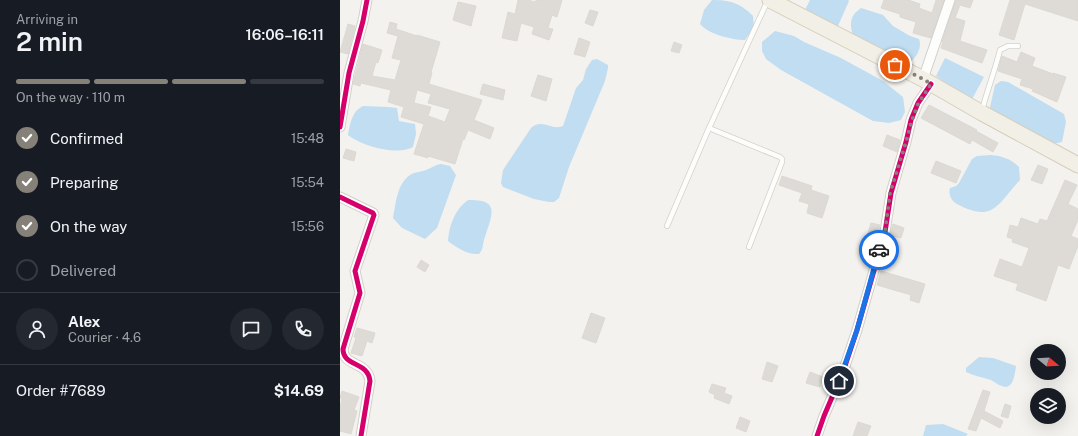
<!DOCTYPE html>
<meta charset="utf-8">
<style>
body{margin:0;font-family:"Public Sans",sans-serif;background:#242831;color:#f1f3f6;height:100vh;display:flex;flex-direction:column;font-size:15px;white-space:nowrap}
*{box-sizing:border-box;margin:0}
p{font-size:13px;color:#9ea1a6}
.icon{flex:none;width:22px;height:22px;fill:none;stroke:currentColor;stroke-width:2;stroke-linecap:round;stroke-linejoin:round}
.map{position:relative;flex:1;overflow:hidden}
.details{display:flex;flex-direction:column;background:#171b24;width:340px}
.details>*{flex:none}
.needle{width:26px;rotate:108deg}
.buttons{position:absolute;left:690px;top:344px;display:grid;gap:8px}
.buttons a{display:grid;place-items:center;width:36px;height:36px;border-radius:50%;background:#171b24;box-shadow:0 4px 16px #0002;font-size:20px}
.pin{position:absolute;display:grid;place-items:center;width:34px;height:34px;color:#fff;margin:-17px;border:2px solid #fff;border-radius:50%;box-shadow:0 1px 4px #0007}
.courier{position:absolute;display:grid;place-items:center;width:40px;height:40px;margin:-20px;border:3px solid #1a73e8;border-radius:50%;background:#fff;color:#222;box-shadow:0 1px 5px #0007}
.summary em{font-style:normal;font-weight:600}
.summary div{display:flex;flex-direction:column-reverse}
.summary{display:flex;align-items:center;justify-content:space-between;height:68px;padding:0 16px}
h1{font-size:26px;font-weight:600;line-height:30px}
.bar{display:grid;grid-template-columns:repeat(4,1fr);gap:6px 4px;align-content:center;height:48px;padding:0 16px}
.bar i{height:5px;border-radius:3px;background:#363941}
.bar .selected{background:#868178}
.bar p{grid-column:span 4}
.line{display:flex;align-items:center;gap:10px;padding:0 16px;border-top:1px solid #363941}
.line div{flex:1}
.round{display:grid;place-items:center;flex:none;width:42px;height:42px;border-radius:21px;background:#242831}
ol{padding:0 16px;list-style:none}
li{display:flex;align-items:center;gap:12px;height:44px}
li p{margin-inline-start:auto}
li .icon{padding:4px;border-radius:50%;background:#868178;color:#fff;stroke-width:4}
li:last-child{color:#9ea1a6}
li i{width:22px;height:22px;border:2px solid #363941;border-radius:50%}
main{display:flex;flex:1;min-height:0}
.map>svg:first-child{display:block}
.water{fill:#c0ddf1}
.building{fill:#dedbd6;stroke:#dcd9d4;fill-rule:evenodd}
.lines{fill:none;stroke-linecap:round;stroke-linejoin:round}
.service-casing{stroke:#d2d0cb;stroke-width:6}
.minor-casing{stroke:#d2d0cb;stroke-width:11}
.primary-casing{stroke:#d6cebb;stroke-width:17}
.service{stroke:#fdfdfc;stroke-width:4.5}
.minor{stroke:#fdfdfc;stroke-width:9}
.primary{stroke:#f2efe6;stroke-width:15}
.cycleway-casing{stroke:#fff;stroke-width:8}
.cycleway{stroke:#d6006c;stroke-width:5}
.done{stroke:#868178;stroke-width:4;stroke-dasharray:0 7.2}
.route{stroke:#1a73e8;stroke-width:5}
</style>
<main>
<section class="details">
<div class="summary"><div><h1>2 min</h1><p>Arriving in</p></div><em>16:06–16:11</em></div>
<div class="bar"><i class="selected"></i><i class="selected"></i><i class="selected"></i><i></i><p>On the way · 110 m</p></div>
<ol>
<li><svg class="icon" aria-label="check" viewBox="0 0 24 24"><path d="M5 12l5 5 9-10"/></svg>Confirmed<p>15:48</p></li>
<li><svg class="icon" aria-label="check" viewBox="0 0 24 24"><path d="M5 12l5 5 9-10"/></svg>Preparing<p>15:54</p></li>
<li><svg class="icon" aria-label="check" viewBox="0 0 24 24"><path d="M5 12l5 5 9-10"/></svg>On the way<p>15:56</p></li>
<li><i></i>Delivered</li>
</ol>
<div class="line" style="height:72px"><a class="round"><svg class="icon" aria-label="person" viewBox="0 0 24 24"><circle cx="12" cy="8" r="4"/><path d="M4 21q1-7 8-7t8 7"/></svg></a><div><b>Alex</b><p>Courier · 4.6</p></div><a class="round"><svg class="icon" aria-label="chat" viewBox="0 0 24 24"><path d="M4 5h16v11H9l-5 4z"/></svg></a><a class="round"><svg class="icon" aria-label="phone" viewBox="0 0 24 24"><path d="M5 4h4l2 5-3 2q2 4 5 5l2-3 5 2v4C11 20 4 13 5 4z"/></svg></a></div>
<div class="line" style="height:52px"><div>Order #7689</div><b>$14.69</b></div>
</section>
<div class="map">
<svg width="738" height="436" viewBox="0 0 738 436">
<rect width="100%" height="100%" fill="#f4f2ee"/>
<g class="water">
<path d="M372,0c18,0 28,3 41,16l1,11 -9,13c-13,0 -37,-6 -45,-16l4,-14z"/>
<path d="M470,0h38l1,1 -12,27 -34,-14z"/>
<path d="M521,8l22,7 10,11 17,10 9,3c4,10 -5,22 -14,27l-51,-27c-4,-13 -6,-22 7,-31z"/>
<path d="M435,31l19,5 10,6 37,16 42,23 20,16 2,15 -4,8 -12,3 -16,-2 -92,-51 -15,-11 -4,-8v-9z"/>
<path d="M605,58l39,19 -13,24 -35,-25z"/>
<path d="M257,59l11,6v3l-3,13 -36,86 -10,31 -5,4h-5l-15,-3 -31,-12 -2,-4 2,-13 28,-42c12,-10 19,3 32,-2l13,-38 7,-8 3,-11 6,-9z"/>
<path d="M661,81l7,1 56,32 2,8 -4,20 -9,2c-8,-4 -14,-10 -23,-12l-39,-20 -1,-5 5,-22z"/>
<path d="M23,106l25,1 9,1 2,13 16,3 1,10 -3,13c-16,9 -51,-1 -65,-12 2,-11 4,-24 15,-29z"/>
<path d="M651,155c11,1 20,4 28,12l1,13c-22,23 -26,43 -61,25 -7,-3 -11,-10 -9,-17l6,-2 3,-3 13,-24 5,-3z"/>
<path d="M101,164l9,2 6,9 -19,53 -12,11 -23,-11 -9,-10c3,-15 4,-38 21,-45 3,-1 6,-1 9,-2 7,-2 11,-6 18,-7z"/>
<path d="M128,200c33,-1 24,15 17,37 -3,7 -1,12 -6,17 -11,1 -22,-6 -31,-13 1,-15 7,-32 20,-41z"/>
<path d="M639,357l14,1 23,8c-1,8 -3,25 -14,20 -4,-1 -7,-4 -11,-6 -9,-3 -17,-4 -25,-8v-4z"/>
<path d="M603,424l25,10 -2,2h-43l3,-11z"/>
</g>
<g class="building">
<path d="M178,0h9l9,2v-2h26l-5,17 -5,-2 -4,13 5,1 -4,11 -17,-6 2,-7 -13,-4 -4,18 -15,-3 6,-26 7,2z"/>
<path d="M544,0h24l12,4 -1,4 13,5 4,-13h8l-13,38 -18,-5 3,-11 -16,-5v-3l-19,-6z"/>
<path d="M616,0h17l-3,8 -10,-3 -5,13 10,3 -5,20 27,9 -5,13 -41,-15 2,-6h-1z"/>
<path d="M670,0h68v21l-53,-17 -11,36 -15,-5z"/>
<path d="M118,2l18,4 -5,20 -18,-6z"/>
<path d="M250,10l8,2 -5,14 -8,-3z"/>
<path d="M50,22l7,2 -1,5 21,7v-1l23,7 -9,30 1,1 -3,11 53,16 -8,20 20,8 -4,11 -22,-9 -4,10 -1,-1 -8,25 -27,-8v2l-14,-4 10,-30 -23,-7 3,-10 -16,-5 3,-12 -30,-7 -1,3 -7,-2 10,-40 19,6 -4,13 -2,-1 -4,14 23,4 6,-20 -9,-2 6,-22 -11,-3zM77,90l14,4 -3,9 22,6 -5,13 -17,-6 3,-9 -17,-4z"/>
<path d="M8,24l7,2 -7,28 -8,-2z"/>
<path d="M239,38l11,4 -5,15 -11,-3z"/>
<path d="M334,42l8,3 -3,8 -8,-2z"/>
<path d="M681,52l14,6 -3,8 21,8v-1l13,4 -9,25 -25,-11 1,-2 -13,-4 2,-6 -24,-8 4,-15 15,6z"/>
<path d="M198,75l14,4 -6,22 -15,-5z"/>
<path d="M143,84l22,6 -2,10 -23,-6z"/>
<path d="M589,105l48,25 -1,1 22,12 -5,9 -21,-12 -2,4 -49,-26z"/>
<path d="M547,135l13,5 -3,12 -14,-6z"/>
<path d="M6,149l10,3 -2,9 -11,-3z"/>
<path d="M596,161l25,10 -5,12 -25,-10z"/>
<path d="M698,165l10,4 -6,15 -11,-4z"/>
<path d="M442,176l30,10 -1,4 18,6 -7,22 -15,-5 2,-9 -10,-3 3,-8 -23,-8z"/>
<path d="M725,180l12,5 -9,19 10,5v11l-7,16 7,3v7l-9,23 -11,-4 -12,36 -30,-11 2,-6 -24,-8 6,-17 22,8 7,-19 -17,-6 1,-3 -6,-2 3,-12 8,2 3,-9 17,6 2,-5 7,2z"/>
<path d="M531,223l9,2 -5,18 -9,-3z"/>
<path d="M553,224l11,4 -3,10 -11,-3z"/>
<path d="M81,260l8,5 -4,7 -8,-5z"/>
<path d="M541,271l44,13 -6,19 -9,-3 1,-5 -34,-10z"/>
<path d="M251,313l14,5 -9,25 -14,-5z"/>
<path d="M17,328l18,5 -3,10 -5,-2 -5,15 -11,-3 5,-15 -2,-1z"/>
<path d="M427,362l11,4 -6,16 -10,-3z"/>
<path d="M470,372l13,5 -3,10 -14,-4z"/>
<path d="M372,384l14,4 -2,5 8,3 -3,8 -15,-6 1,-3 -6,-3z"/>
<path d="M643,390l7,2 -6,19 19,10 -3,7 -19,-10 -5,13 -8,-2z"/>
<path d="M2,391l17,6 -5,13 3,1 -6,23 -11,-3v-24l2,-8 -2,-1z"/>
<path d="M665,404l6,2 -3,12 -7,-2z"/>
<path d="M400,417l10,4 -4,11 -10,-4z"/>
<path d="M518,422l13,4 -4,10h-14z"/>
</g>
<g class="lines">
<defs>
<g id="service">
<path d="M642,111c5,-21 13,-40 18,-61l8,-4h10"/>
<path d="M369,128l71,29 2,2v3l-33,85"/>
<path d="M327,226l42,-98 59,-128"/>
</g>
<g id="minor">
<path d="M583,79l27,-79"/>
<path d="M0,127l9,-54 14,-52 4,-21"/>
<path d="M0,197l33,16 1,2 -19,56 5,22 -17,56c0,18 25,12 27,32l-9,55"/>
<path d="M477,436l7,-20 20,-47 13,-39 28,-98 6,-39 15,-51 5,-22 7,-17 13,-19"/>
</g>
<path id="primary" d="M430,0l153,79 59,34 96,52"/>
</defs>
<use href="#service" class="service-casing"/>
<use href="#minor" class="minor-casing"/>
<use href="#primary" class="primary-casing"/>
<use href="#service" class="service"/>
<use href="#minor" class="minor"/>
<use href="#primary" class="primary"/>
<defs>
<g id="cycleway">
<path d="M0,127l9,-54 14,-52 4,-21"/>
<path d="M0,197l33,16 1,2 -19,56 5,22 -17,56c0,18 25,12 27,32l-9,55"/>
<path d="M477,436l7,-20 20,-47 13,-39 28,-98 6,-39 15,-51 5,-22 7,-17 13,-19"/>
</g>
</defs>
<use href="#cycleway" class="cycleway-casing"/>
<use href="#cycleway" class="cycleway"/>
</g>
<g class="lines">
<path class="done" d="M539,250l6,-18 5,-39 16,-51 6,-22 6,-16 13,-20 -8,-5 -28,-14"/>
<path class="route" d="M499,381l18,-51 22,-80"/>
</g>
</svg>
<div class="buttons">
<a><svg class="needle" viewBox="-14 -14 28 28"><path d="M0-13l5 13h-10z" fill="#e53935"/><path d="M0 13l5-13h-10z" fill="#9ea1a6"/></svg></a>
<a><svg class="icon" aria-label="layers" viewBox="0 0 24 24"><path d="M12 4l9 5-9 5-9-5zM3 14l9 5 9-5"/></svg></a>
</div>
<div class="pin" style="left:555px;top:65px;background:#ea580c"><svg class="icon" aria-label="bag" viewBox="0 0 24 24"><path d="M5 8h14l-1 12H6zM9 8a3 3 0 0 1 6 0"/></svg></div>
<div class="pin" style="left:499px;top:381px;background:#1f2937"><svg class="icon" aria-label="home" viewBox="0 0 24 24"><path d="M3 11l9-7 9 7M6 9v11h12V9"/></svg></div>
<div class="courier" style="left:539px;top:250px"><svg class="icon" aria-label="car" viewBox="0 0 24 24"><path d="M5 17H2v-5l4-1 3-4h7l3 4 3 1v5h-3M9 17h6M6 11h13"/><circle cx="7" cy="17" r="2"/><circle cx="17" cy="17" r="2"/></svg></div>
</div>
</main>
